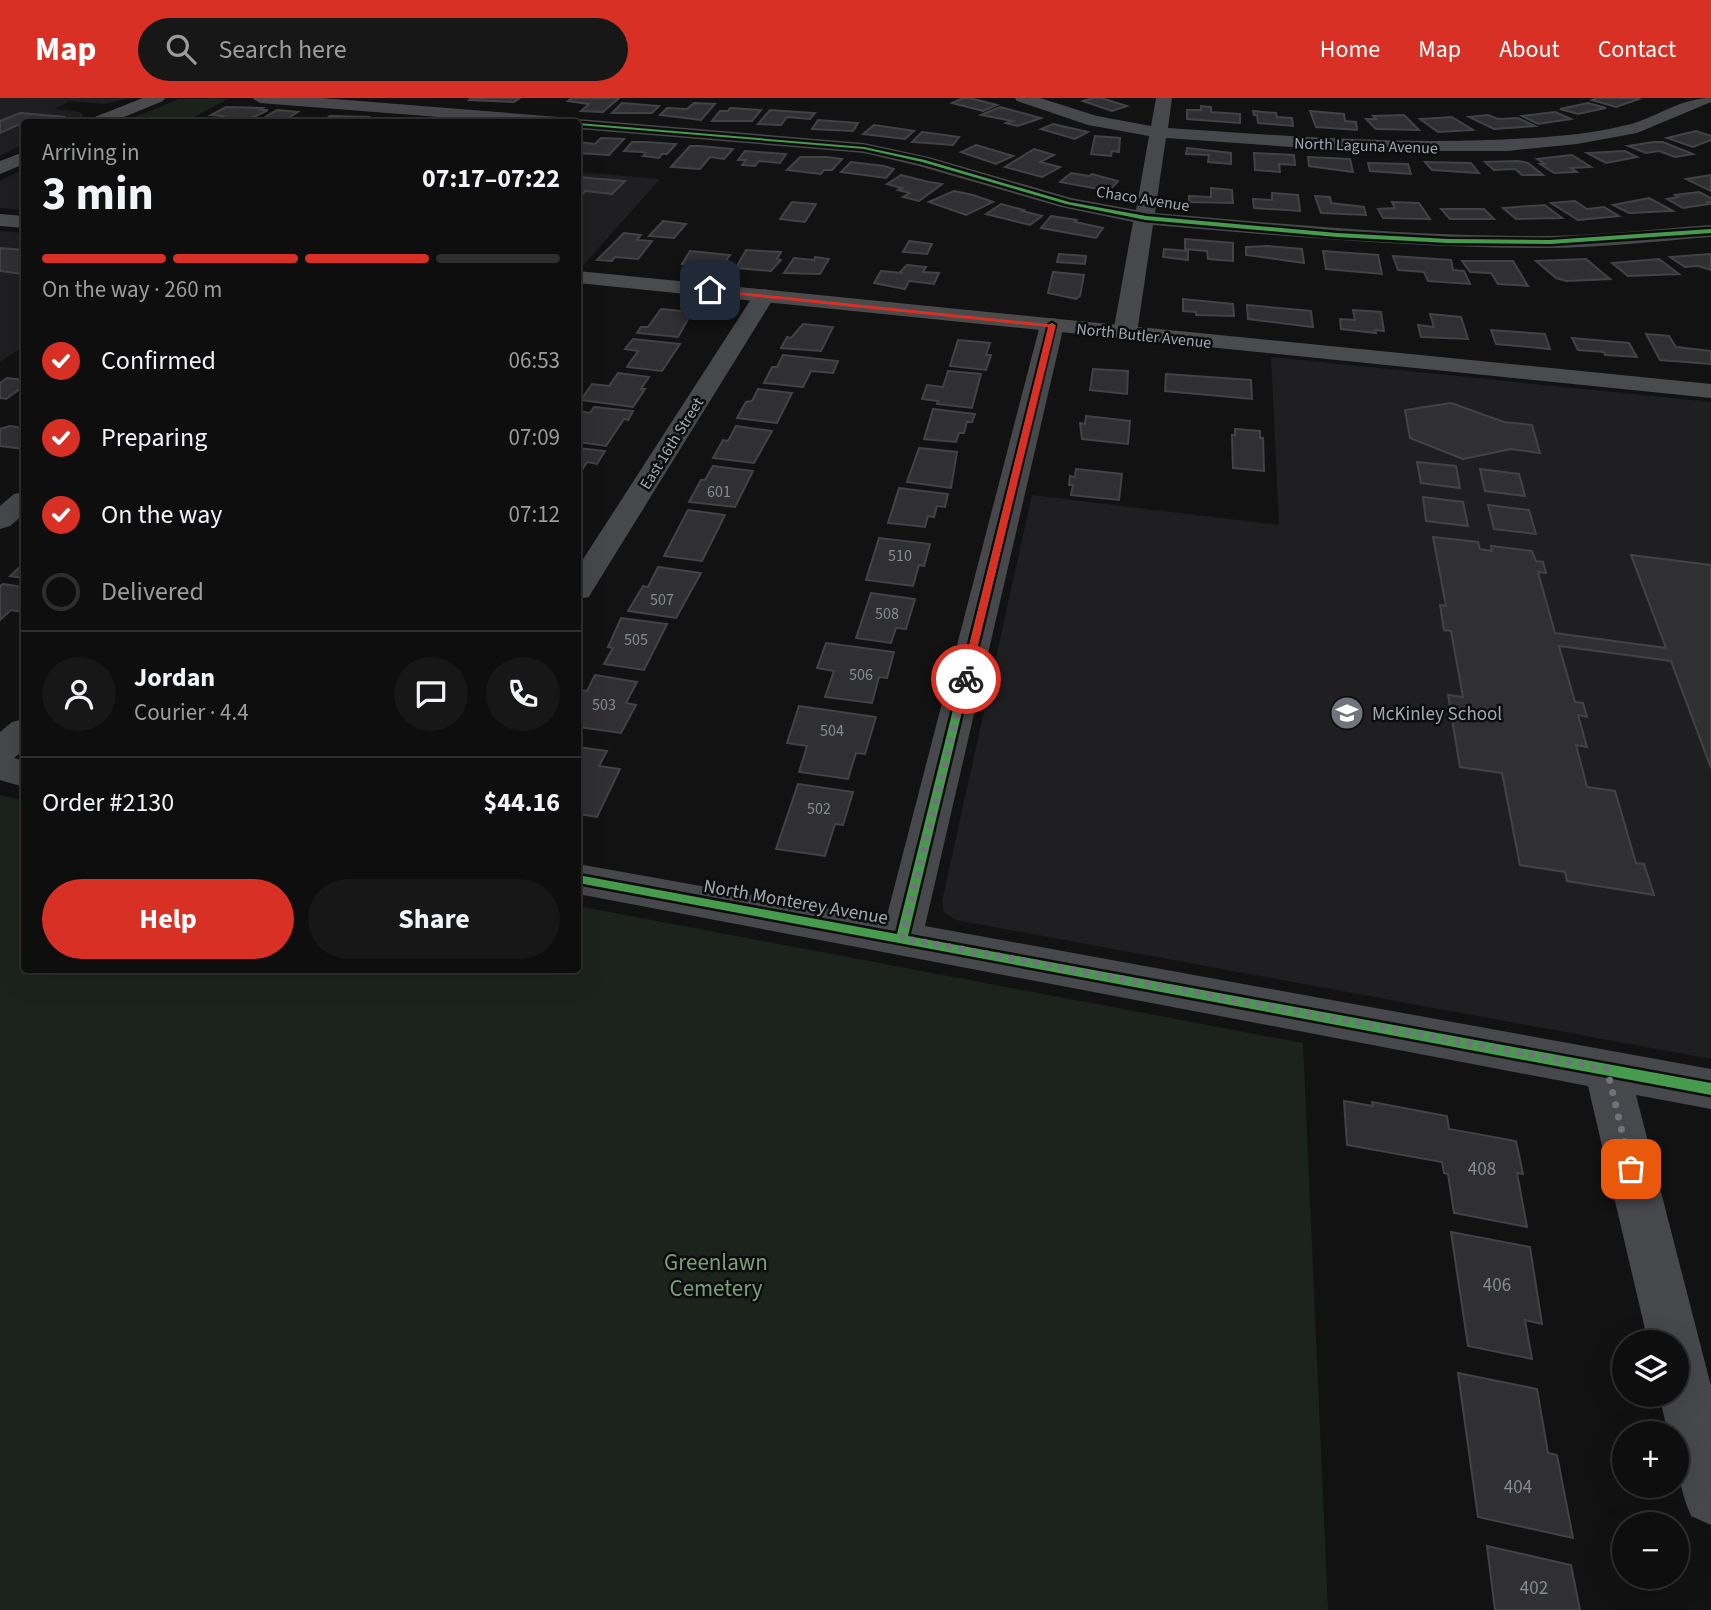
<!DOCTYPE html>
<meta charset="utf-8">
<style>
body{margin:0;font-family:"Source Sans 3",sans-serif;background:#171717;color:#f1f3f6;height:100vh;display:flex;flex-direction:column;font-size:26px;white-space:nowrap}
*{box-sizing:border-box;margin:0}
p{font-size:23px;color:#9b9c9e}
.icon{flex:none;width:38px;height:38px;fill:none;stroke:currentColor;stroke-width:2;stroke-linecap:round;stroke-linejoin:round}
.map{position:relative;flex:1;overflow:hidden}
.sheet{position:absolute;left:21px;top:21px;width:560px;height:854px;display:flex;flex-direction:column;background:#0e0e0e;border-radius:7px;box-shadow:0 7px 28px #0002,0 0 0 2px #2e2e2e}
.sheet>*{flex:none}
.fabs{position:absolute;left:1612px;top:1232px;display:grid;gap:14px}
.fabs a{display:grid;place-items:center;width:77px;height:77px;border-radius:50%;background:#0e0e0e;box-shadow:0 7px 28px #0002,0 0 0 2px #2e2e2e;font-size:35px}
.pin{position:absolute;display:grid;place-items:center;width:60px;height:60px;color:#fff;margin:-30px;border-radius:14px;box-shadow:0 4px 10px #0006}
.courier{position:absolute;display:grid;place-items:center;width:70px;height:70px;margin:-35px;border:5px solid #d93025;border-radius:50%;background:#fff;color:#222;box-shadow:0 2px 9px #0007}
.overview em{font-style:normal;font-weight:700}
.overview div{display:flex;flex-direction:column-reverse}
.overview{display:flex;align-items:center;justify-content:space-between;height:119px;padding:0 21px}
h1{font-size:46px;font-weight:700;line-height:52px}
.bar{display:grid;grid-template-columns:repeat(4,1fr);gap:10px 7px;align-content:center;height:84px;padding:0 21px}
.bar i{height:9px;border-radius:5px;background:#2e2e2e}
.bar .selected{background:#d93025}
.bar p{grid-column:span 4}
.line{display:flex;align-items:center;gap:18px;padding:0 21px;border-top:2px solid #2e2e2e}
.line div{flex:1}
.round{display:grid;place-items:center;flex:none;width:74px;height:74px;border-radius:37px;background:#171717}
ol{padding:0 21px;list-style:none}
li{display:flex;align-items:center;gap:21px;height:77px}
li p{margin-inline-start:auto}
li .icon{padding:7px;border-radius:50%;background:#d93025;color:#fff;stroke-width:4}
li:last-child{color:#9b9c9e}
li i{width:38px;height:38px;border:4px solid #2e2e2e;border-radius:50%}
.cta{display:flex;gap:14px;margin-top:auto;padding:14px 21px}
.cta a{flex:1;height:80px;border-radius:42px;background:#d93025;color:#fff;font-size:28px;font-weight:700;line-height:80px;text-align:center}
.cta a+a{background:#171717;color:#f1f3f6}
header{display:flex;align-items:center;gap:42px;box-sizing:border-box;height:98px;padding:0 35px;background:#d93025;color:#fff}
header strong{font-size:33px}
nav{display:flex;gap:38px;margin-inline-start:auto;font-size:24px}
.search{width:490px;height:63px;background:#171717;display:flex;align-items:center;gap:18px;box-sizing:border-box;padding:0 24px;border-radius:38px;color:#9b9c9e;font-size:26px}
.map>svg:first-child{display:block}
.built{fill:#1f1f21}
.green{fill:#1c231d}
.building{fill:#303032;stroke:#414346;stroke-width:2}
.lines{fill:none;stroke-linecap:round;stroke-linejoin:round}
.minor{fill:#47484b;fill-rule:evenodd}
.major{fill:#494b4d;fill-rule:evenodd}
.cycleway-casing{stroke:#0d0d0e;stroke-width:5}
.cycleway{fill:#469c4c;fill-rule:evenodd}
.route{fill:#d93025}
.done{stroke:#70747c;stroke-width:7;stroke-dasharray:0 12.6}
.labels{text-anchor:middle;stroke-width:5;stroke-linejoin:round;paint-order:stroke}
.far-street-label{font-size:16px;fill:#a2a9b4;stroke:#0d0d0e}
.number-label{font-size:16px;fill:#868b94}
.poi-label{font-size:19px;fill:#a2a9b4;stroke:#0d0d0e;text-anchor:start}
.street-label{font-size:19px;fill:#a2a9b4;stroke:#0d0d0e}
.near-number-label{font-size:19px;fill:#868b94}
.near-park-label{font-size:23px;fill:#79a079;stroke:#0d0d0e}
</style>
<header>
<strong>Map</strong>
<div class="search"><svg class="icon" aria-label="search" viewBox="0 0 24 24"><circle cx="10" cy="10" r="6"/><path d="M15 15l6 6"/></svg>Search here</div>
<nav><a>Home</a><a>Map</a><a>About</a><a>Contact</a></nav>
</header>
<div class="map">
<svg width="1711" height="1512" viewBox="0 0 1711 1512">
<rect width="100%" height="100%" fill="#121213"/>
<g class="built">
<path d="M0,0h132l-28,6 -34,-3 -16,8 26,3 3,3 -1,4 -9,3h-49v22l-24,12z"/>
<path d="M24,71v41l-24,-2v-27z"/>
<path d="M578,74l82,7 -80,90h-2z"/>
<path d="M0,133l24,2v113l-24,16z"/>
<path d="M1271,259l440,45v657l-755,-139 -12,-8 -2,-11 90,-406 247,30z"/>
</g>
<g class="green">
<path d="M211,0l17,1 -43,23h-62l56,-23z"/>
<path d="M0,697l24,6v169h554v-64l725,137 25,567h-1328z"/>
</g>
<g class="building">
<path d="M471,0h49l-6,4 -45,-2z"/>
<path d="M572,0h47l-16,14 -22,-1 8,-7 -21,-3z"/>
<path d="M963,0h7l27,7 -14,6 -31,-8z"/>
<path d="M1093,0h8l26,8 -15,5 -29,-10z"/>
<path d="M1597,0h39l3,1 -23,8 -24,-7z"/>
<path d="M622,5l37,3 -7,7h-40z"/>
<path d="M694,5l21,1 -14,16 -41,-5 7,-7 20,1z"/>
<path d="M1588,5l18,5 -28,6 -18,-5z"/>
<path d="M1201,8l10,1v5l29,2v9l-53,-4v-9h14z"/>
<path d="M226,9l37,1 -3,2h8l-22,11 -28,-2 5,-3 -12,-1z"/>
<path d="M1000,9l41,11 -23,8 -12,-3 6,-2 -31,-6z"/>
<path d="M730,10l16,1 15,1 -9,11h-40l8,-10h8z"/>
<path d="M277,12l21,2 -13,8 20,2h-48z"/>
<path d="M770,12l45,3 -5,6 -23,-2 -6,8 -23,-1z"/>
<path d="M1253,13l23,2 1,4 15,1 1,8 -35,-3 -1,-8h-3z"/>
<path d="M1310,13l34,3 1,7 11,1 1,8 -41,-3z"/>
<path d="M1555,14l16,7 -33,5 -16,-8z"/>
<path d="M20,15l45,4 -12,5h-29l-24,11v-12z"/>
<path d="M1404,17l15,15 -43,-1 -10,-10h10l-3,-3z"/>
<path d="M1488,17l10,4 20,-1 17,8 -41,3 -25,-12z"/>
<path d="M330,18l38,1 -3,2 7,1 -4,2h-47z"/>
<path d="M1452,19l21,13 -35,2 -18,-13z"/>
<path d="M818,22l40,3 -5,8 -41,-2z"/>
<path d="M1053,26l17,4 18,4 -13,7 -34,-10z"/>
<path d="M874,27l40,6 -9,8 -42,-5z"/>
<path d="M1696,33l15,5v4l-18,7 -26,-9z"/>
<path d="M922,34l37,5 -6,8 -41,-3z"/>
<path d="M1095,38l25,2 -1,14 -7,-1 -1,5 -20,-2z"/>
<path d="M601,40l23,1 -15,16 -31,-2v-11l17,2z"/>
<path d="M632,44h13l31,2 -9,10h-5l-3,4 -16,-2 3,-3 -4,-1 -18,-1z"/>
<path d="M1654,44h9l30,12 -18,3 -16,-6 -13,2 -18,-7z"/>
<path d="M976,47l37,11 -17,8 -35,-12z"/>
<path d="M690,48h10l33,3 -9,10 -14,-2 -10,12 -29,-2z"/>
<path d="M1187,50l44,5v11l-23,-2 1,-7 -23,-1z"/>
<path d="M1034,51l20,6 -14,7 20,5 -18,10 -37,-10z"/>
<path d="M745,53l41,3 -6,9 -21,-2 -4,5 -13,-1 4,-5h-8z"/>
<path d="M1625,53l12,6 -31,6 -19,-10z"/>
<path d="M1254,55l40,2 1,10 -16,-1 1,8 -25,-2z"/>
<path d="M1572,57l19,12 -20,1 6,4 -23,1 -14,-9h5l-8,-5z"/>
<path d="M800,59h27l15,2 -10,11h-8l-3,4 -34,-4z"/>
<path d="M1308,59l42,2 3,13 -44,-6z"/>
<path d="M1518,63l10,2 15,12h-21l-7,-6 -21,1 -9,-8z"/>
<path d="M851,64l33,4 10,3 -8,9 -45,-6z"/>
<path d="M1425,64l46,1 8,10 -47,-3z"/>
<path d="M1368,65l40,1 3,10 -41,-3z"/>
<path d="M1071,75l18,3 3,-2 26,7 -9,10 -49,-9z"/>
<path d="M901,77l28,7 13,2 -23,17 -16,-4 7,-4 -12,-3 4,-2 -15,-4z"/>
<path d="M1711,77v16l-25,-12z"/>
<path d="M578,79l47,4 -13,13 -27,-3 -7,8z"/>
<path d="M1211,90l21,2 1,13 -44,-1v-6l22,1z"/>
<path d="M954,93l19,4 20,7 -27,13 -37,-13z"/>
<path d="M1699,94l12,6v4h-5l4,2 -27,4 -16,-9 11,-2 -3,-2z"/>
<path d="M1272,95l26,2 2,16 -46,-3 -1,-9 19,1z"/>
<path d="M1315,98l15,1 1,6 33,4 2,8 -45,-2z"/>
<path d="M1649,100l24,13 -44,2 -16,-8z"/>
<path d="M1575,103l12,8 17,-2 15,9 -41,4 -27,-17z"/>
<path d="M792,104l24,2 -11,18 -25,-3z"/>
<path d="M1392,104l27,1 11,16 -47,-1 -5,-9 17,-1z"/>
<path d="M1001,106l23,6 -2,1 20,5 -12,9 -44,-11z"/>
<path d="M1545,107l17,13 -46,1 -13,-11z"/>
<path d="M1441,111h43l10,10h-44z"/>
<path d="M1051,118l26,4 -2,2 28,6 -7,10 -55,-10z"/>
<path d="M663,123l23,3 -12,14 -25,-2z"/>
<path d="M624,135l17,2 -4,5 15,1 -14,18 -23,-2 -3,4 -15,-1z"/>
<path d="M1185,141l48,4v18l-25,-2 -1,-8 -22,-2z"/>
<path d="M909,143l23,3 -5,10 -24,-2z"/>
<path d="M1268,148l34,3 2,14 -58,-8v-8z"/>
<path d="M0,150l24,2v24l-24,-3z"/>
<path d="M1164,151l24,2v9l-25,-3z"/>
<path d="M746,152l35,2 -4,7 4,1 -10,11 -35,-3z"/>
<path d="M690,153l40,4 -9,13 -39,-4z"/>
<path d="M1323,153l55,4 4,19 -56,-5z"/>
<path d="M1059,156l27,2 -1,8 -28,-2z"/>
<path d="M1711,156v16l-13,-4 -13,1 -15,-10z"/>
<path d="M1393,158l58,4 2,10 11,1 6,13 -42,-3 -4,-9 -26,-2z"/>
<path d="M815,159l14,2 -9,15 -36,-1 10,-15 20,2z"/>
<path d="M1586,161l24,20 -44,2 -10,-3 -20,-17z"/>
<path d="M1659,161l20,15 -51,2 -16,-13z"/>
<path d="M1462,163h51l15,25 -30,-2 -7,-11 -21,-1z"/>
<path d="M907,167l19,2 -3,5 16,1 -5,11 -25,-3 -4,8 -31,-6 7,-12 22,2 -3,-1z"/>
<path d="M1053,174l31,3 -4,21 -4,3 -28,-6z"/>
<path d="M1183,201l50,5 1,12 -38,-1v-3l-13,-1z"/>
<path d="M1247,207l64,6 2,16 -65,-8z"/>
<path d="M661,211l31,3 -14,25 -41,-4 4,-6h7z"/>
<path d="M1353,212l28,2 3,19 -9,-1 1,3 -35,-4 -1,-10 15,1z"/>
<path d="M1430,216l31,3 7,22 -47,-2 -3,-12 16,2z"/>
<path d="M803,226l30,3 -12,24 -40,-3 6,-11 4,1z"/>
<path d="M1491,232l54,4 5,15 -54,-5z"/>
<path d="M1646,236l23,2 7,11 35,4v13l-51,-4z"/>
<path d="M1572,240l57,5 8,14 -32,-2 -1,-3 -26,-2z"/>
<path d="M633,241l47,5 -18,27 -35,-4 11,-16 -13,-2z"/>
<path d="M958,242l32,3 -4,12h5l-5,15 -36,-4z"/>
<path d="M783,257l55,6 -5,12 -22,-2 -8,16 -39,-4 8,-16h5z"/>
<path d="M1093,271l35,2 -1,23 -37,-4z"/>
<path d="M948,273l33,3 -9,34 -35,-4 1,-3 -16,-2 5,-14 16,2z"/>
<path d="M618,275l31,4 -8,12h4l-12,18 -52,-7 11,-16 17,2z"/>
<path d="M1166,276l85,6 1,19 -87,-8z"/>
<path d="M7,280l17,2v6l-18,13 -6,-1v-15z"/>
<path d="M758,291l34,4 -15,30 -40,-5 9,-16 6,-1z"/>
<path d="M1451,305l53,19 28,3 8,28 -29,-4 -48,10 -53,-21 -5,-28z"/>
<path d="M594,309l39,4 -5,9 -4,-1 -18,27 -28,-4 2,-16h-2v-15l12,2z"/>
<path d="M933,311l42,5 -3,8h-5l-3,11h-5l-3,9 -32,-3z"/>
<path d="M1086,318l44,5 -2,23 -46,-5 -2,-16 5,1z"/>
<path d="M10,328l14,2v21l-24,-3v-17z"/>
<path d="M736,328l36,5 -18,32 -41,-5 10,-18 5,1z"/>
<path d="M1235,331l25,2v7h3l1,33 -31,-3 -1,-33h3z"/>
<path d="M578,350l27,3 -8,13 -10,-2 -9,14z"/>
<path d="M919,350l38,4 -6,36 -44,-6z"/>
<path d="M1417,364l39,4 4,22 -39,-5z"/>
<path d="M713,368l40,5 -18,36 -46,-5 12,-22h4z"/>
<path d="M1076,371l46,5 -3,26 -48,-5 2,-10h-4l1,-9 5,1z"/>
<path d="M1480,371l39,5 6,22 -40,-5z"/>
<path d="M899,390l49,6 -3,13 -8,-1 -3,11 -6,-1 -3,11 -37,-4z"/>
<path d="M1423,399l40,5 5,24 -42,-5z"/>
<path d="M1488,407l41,5 7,24 -42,-5z"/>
<path d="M688,412l37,5 -23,46 -38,-5z"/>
<path d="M1433,439l45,5 2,7 12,2 -1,-5 41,5 4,10 7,1 3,11 -8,-1 17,61 111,15 -35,-93 80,10v203l-40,-107 -112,-15 16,56 8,1 4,14 -9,-2 9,32 -11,-2 11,42 28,4 21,72 8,1 10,31 -87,-14 -2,-9 -45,-7 -18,-92 -42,-6 -12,-72 15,2 -12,-66 -7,-1 -4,-25 6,1z"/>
<path d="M879,440l51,6 -6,22 -5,-1 -6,21 -47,-6z"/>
<path d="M24,465v15l-14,-2z"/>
<path d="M658,469l43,6 -25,45 -48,-7 15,-25 5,1z"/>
<path d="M3,486l21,3v25l-13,-2 -11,10v-34z"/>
<path d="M871,495l44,6 -9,30 -10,-1 -5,15 -35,-5z"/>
<path d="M621,520l46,6 -23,46 -40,-6 9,-16 -5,-1z"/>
<path d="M826,545l68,9 -7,26 -8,-1 -7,26 -47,-6 9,-26 -17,-3z"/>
<path d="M595,577l42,7 -11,21 10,2 -15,28 -43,-6v-32l3,-5 6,1z"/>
<path d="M799,608l77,11 -11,37 -9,-1 -8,26 -49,-7 8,-26 -20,-3z"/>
<path d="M578,649l29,4 -8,15 21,3 -23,48 -19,-3z"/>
<path d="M798,686l55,8 -10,33 -8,-1 -10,32 -49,-7z"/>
<path d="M1344,1003l29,5 -1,-4 75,14 2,13 67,12 7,33 -6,-1 10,54 -73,-14 -6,-39 -4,-1 -2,-11 -95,-17z"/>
<path d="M1451,1134l79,15 12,77 -17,-4 7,39 -64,-13z"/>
<path d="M1458,1275l79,16 11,64 9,2 16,83 -95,-21z"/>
<path d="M1487,1448l84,19 9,45h-85z"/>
</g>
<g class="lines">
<g class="minor">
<path d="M252,0h70l237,19 9,5h-66l-242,-19z"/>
<path d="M1015,0h25l57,18 54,10 5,-28h16l-4,30c134,9 266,20 400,7 20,-2 43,-6 63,-11 28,-8 50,-26 80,-26v4l-74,31 -60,11 -70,7h-160l-181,-13 -11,75c130,11 261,24 392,23 54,-1 110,-7 164,-11v12c-55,4 -110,11 -165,11 -131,0 -262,-12 -393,-23l-16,108 -4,5h-16l-4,-5 20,-111 -72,-15 -142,-41 -55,-13 -286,-24v-7h-8l8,-3 286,24 65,14 142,41 65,12 13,-74 -61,-11 -71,-24z"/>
<path d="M764,191l8,2 3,5 -182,294 -4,7 -11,2v-32l175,-271 3,-5z"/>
<path d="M1052,220l8,2 4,5 -139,601 786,143v40l-75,-14 75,291v139l-20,-9c-12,-28 -15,-52 -15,-83h-8l-9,-38h17v-53h-28l-60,-256 -1010,-192v-30l308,55 154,-594 4,-5z"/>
<path d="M24,394v22l-14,12 -10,3v-23l14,-12z"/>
<path d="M24,621v31l-10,8 10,3v26l-24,-7v-48l12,-10z"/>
</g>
<g class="major">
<path d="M143,0h22l-2,3 -51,21h-23l3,-4z"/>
<path d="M24,54v12l-24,10v-13z"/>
<path d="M0,116l24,2v12l-24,-2z"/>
<path d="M578,173l1133,113v14l-1133,-115z"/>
</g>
<defs>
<g id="cycleway">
<path d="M578,25l286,24 61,13 144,42 77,14 191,17 111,6 102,1 161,-11v4l-161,11 -102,-1 -111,-6 -191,-17 -80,-16 -144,-42 -58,-13 -286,-24z"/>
<path d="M1052,225l3,2 -147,611 803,147v12l-1133,-212v-8l319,59 152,-609z"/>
</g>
</defs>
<use href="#cycleway" class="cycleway-casing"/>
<use href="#cycleway" class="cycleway"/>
</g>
<path class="route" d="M708,191l348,36 -87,356 -8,-2 87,-352 -338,-35z"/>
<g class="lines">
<path class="done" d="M966,581l-64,259 705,131 24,100"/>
</g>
<defs>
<symbol id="school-disc" viewBox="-11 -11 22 22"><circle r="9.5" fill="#70747c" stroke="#0d0d0e"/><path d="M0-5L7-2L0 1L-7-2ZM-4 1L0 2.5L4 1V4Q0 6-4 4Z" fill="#fff"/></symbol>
</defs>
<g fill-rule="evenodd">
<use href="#school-disc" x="1328" y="596" width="38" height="38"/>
</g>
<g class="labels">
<g class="far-street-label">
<text transform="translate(1366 47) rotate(2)" y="6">North Laguna Avenue</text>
<text transform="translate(1143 100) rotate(9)" y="6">Chaco Avenue</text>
<text transform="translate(1144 237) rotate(6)" y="6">North Butler Avenue</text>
<text transform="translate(671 345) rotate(-58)" y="6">East 16th Street</text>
</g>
<g class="number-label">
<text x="719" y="399">601</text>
<text x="900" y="463">510</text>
<text x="662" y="507">507</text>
<text x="887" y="521">508</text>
<text x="636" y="547">505</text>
<text x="861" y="582">506</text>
<text x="604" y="612">503</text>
<text x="832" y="638">504</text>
<text x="819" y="716">502</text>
</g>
<g class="poi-label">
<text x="1372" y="622">McKinley School</text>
</g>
<g class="street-label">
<text transform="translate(796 803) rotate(10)" y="7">North Monterey Avenue</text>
</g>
<g class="near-number-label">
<text x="1482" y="1077">408</text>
<text x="1497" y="1193">406</text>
<text x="1518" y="1395">404</text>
<text x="1534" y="1496">402</text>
</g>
<g class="near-park-label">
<text x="716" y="1172">Greenlawn<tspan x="716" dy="26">Cemetery</tspan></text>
</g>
</g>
</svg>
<div class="fabs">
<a><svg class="icon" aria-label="layers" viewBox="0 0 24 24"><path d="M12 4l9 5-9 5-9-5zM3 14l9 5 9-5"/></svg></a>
<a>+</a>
<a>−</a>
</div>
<div class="pin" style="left:1631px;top:1071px;background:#ea580c"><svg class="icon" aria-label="bag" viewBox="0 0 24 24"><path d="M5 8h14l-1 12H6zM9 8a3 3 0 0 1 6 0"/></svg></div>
<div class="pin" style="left:710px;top:192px;background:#1f2937"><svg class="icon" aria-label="home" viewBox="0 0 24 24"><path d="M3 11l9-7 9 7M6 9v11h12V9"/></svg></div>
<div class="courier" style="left:966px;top:581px"><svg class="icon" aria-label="bike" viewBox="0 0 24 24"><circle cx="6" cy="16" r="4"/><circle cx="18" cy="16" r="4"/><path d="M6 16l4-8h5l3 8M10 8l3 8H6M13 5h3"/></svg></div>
<section class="sheet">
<div class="overview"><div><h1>3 min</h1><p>Arriving in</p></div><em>07:17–07:22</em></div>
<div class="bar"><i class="selected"></i><i class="selected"></i><i class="selected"></i><i></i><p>On the way · 260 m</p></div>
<ol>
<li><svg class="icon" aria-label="check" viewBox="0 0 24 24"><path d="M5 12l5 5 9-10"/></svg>Confirmed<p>06:53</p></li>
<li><svg class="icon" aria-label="check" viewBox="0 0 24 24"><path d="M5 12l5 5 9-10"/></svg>Preparing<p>07:09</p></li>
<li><svg class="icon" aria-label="check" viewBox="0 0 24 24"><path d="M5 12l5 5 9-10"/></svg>On the way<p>07:12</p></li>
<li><i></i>Delivered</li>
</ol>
<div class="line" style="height:126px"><a class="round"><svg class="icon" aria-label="person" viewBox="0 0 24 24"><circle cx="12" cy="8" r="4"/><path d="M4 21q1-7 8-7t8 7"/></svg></a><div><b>Jordan</b><p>Courier · 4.4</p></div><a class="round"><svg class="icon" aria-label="chat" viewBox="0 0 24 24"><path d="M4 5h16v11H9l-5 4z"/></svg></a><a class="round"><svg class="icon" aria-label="phone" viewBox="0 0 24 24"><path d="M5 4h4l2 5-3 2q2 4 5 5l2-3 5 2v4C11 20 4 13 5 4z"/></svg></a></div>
<div class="line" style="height:91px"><div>Order #2130</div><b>$44.16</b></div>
<div class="cta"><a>Help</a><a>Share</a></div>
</section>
</div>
